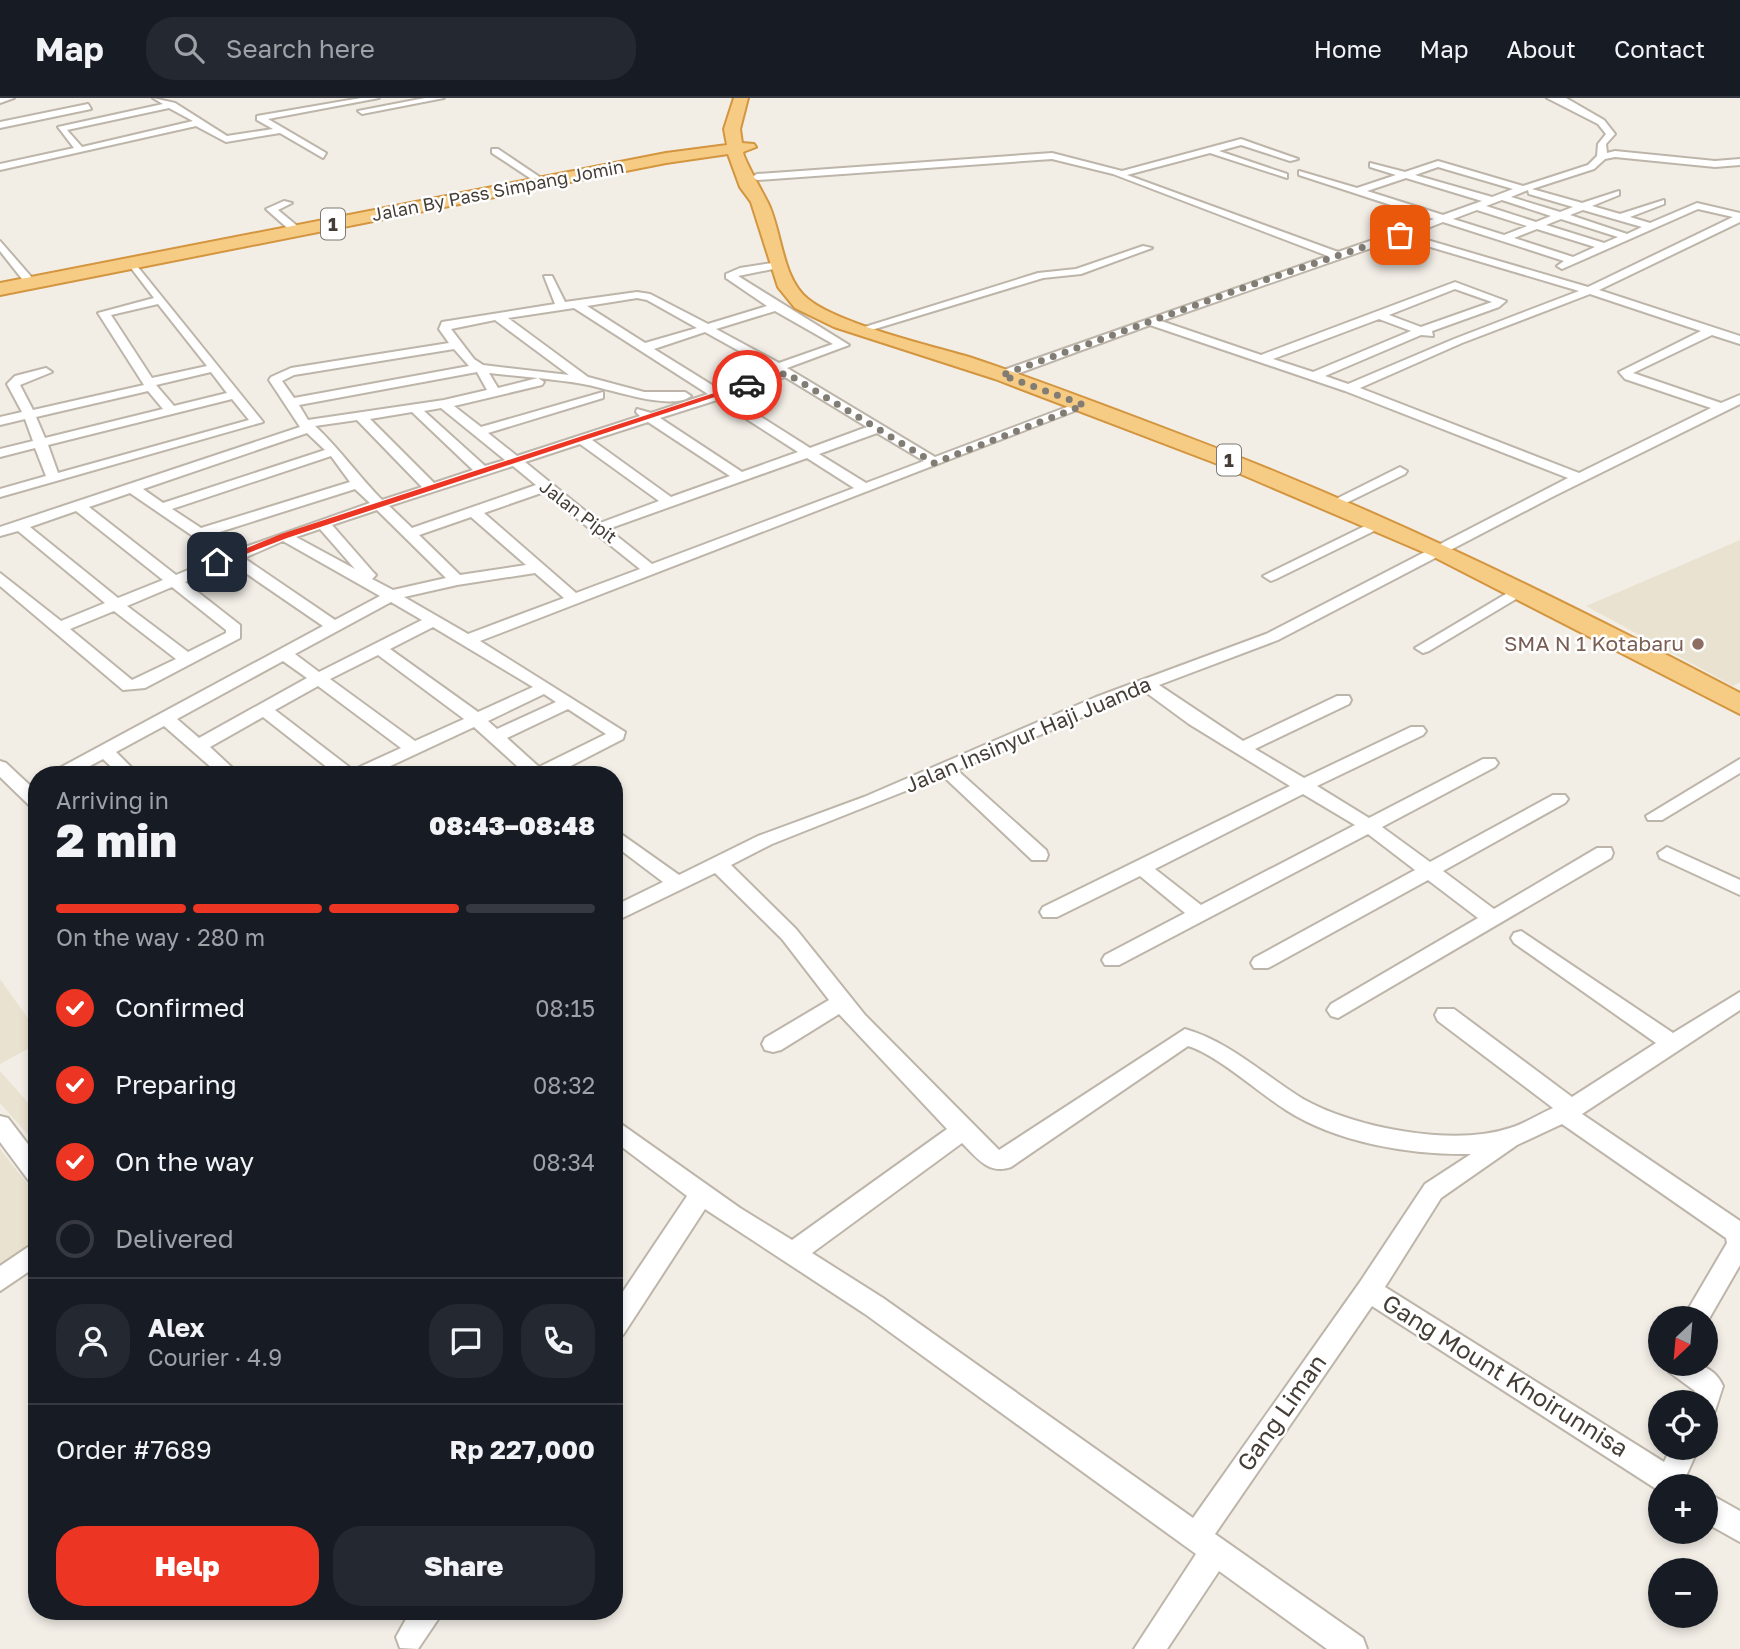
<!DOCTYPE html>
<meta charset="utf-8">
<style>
body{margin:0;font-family:"Golos Text",sans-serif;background:#242831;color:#f1f3f6;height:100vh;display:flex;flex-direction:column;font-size:26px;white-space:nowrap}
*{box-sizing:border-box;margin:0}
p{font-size:23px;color:#9ea1a6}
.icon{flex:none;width:38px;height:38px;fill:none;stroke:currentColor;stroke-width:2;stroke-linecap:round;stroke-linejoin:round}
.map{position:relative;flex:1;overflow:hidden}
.side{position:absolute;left:28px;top:668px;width:595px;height:854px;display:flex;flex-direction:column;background:#171b24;border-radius:28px;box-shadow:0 4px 10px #0003}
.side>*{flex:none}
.needle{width:46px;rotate:206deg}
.buttons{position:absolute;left:1648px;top:1208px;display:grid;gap:14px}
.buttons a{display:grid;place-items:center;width:70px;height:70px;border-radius:50%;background:#171b24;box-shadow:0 4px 10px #0003;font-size:35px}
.pin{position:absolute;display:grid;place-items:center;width:60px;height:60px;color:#fff;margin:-30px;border-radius:14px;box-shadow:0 4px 10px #0006}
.courier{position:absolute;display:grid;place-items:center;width:70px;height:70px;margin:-35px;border:5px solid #ec3623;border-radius:50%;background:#fff;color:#222;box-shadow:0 2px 9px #0007}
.summary em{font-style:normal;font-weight:800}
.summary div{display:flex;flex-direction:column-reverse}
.summary{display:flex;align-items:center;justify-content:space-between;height:119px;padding:0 28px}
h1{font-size:46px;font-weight:800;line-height:52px}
.bar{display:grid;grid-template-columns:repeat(4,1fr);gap:10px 7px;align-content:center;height:84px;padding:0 28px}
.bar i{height:9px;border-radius:5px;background:#363941}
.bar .selected{background:#ec3623}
.bar p{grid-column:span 4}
.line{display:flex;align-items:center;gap:18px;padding:0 28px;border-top:2px solid #363941}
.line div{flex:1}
.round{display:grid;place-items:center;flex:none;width:74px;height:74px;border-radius:28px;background:#242831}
ol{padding:0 28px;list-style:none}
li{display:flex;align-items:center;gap:21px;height:77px}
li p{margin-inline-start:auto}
li .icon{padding:7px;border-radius:50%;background:#ec3623;color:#fff;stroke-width:4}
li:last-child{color:#9ea1a6}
li i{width:38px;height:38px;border:4px solid #363941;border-radius:50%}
.action{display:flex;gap:14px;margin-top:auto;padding:14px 28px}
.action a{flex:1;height:80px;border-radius:28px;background:#ec3623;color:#fff;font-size:28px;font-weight:800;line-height:80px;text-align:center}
.action a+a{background:#242831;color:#f1f3f6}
header{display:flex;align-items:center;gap:42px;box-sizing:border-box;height:98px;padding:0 35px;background:#171b24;border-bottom:2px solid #363941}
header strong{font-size:33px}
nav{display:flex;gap:38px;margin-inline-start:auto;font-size:24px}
.search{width:490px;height:63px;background:#242831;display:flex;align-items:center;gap:18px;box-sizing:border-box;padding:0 24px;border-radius:28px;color:#9ea1a6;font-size:26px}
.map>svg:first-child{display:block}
.education{fill:#eae2d1}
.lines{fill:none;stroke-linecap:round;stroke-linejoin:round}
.minor-casing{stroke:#bdb5a9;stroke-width:4}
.trunk-casing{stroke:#d3953f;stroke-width:4}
.minor{fill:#fff;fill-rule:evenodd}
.trunk{fill:#f6cc84;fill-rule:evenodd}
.route{fill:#ec3623}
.done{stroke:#817c74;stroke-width:7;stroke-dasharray:0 12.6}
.education-dot{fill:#8d6e63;stroke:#fff;stroke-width:2.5}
.labels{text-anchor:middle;stroke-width:5;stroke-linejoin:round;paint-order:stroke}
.far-street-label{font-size:18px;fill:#443e36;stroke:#fff}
.shield{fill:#fff;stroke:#7c7872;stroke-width:2}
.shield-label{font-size:19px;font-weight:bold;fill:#443e36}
.education-label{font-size:21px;fill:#785e54;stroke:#fff;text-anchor:end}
.street-label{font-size:21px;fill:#443e36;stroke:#fff}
.near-street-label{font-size:24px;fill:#443e36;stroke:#fff}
</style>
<header>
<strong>Map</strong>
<div class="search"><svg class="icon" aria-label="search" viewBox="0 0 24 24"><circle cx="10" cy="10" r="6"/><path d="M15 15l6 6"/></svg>Search here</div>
<nav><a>Home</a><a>Map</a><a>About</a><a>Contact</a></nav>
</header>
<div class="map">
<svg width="1740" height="1551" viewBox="0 0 1740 1551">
<rect width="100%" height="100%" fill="#f2eee6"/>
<g class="education">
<path d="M1740,442v142l-7,4 -147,-80z"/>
<path d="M0,881l37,52v13l-37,20z"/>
<path d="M0,973l37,42v32l-37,-42z"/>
<path d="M0,1051l37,47v50l-37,23z"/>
</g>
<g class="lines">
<defs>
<g id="minor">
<path d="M0,0h14l-14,5z"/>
<path d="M153,0l22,5 52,33 46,-7 -16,-9v-4l104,-18h18l-111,21 58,34 -3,5 -43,-25 -54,9 -30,-16 -196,44v-6l74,-16 -16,-21 105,-23zM169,10l24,13 -111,26 -15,-17z"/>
<path d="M425,0h19l-82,16 -4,-3z"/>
<path d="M1547,0h19l38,22 11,14 -9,10 1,9 8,-2 100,10 25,-2v6l-25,2 -100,-10 -10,2 -11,10 -62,20 50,14 37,-12v4l-27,11 28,8 44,-14v4l-34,13 20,6 47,-20 43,10v9l-141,68 141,46v8l-28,-9 -79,38 88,30 19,-8v9l-186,92 -276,144 -119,45 84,56 94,-45h12l2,4 -2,4 -94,45 49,29 107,-51h12l3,4 -3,4 -106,51 52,32 114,-59h12l3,4 -3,4 -113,60 48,35 123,-67h12l3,4 -3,4 -122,68 51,38 103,-61h14l2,5 -2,5 -273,160 -7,-2 -4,-6 4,-6 147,-86 -50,-38 -160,88h-14l-3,-5 3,-5 161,-88 -47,-36 -249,131h-14l-3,-5 3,-5 80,-42 -45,-37 -83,41h-14l-3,-5 3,-5 247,-121 -101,-62 -45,-33 -187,79 89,80 2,5 -2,5h-14l-89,-84 -171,68 -41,21 65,64 69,86 134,135 186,-121c45,13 79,46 118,70 51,29 151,48 207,29 14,-4 29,-14 43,-20l-115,-87 -3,-6 3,-6h16l118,88 84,-54 -142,-100 -3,-5 3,-5 7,-2 152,102 67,-41v18l-158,104 158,107v44l-34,59v-6h-23l44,-75 -1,-5 -164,-114 -45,21 -76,53 -56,89 279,175 7,-15h28l-13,29 4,10h-29v6l-289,-186 -157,228 148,104 4,11h-40l-108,-78 -52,78h-33l62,-95 -331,-240 -160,-105 -82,126 -9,4v-34l73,-109 -73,-55v-22l126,89 52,32 155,-111 -108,-115 -58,36 -8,2 -8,-2 -3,-6 3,-6 64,-38 -47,-61 -67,-66 -101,49v-16l49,-24 -49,-37v-16l65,46 79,-39 106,-39 232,-100 170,-63 302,-156 -223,-87 -195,-66 -144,53h-8v-6l330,-116 -215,-82 -61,-15 -295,21 -5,-3 5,-3 295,-21 70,18 119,-32 57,20 -8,2 -49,-16 -22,6 68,23v4l-77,-25 -83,22 211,77 96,-33 -135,-44v-4l58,17 39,-13 -26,-8v-4l35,9 33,-11 85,25 65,-21 9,-9 1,-12 8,-10 -8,-10zM1438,69l75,22 -21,8 -77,-22zM1406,80l76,23 -39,14 -76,-24zM1528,92l1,4 44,13 -13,5 -49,-15zM1502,102l49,16 -15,6 -50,-16zM1698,111l35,8 -145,70 -178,-52 33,-13 121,39 -7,5 5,3zM1477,112l50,16 -23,9 -51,-16zM1583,112l59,17 -15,7 -57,-19zM1561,121l57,18 -14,6 -58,-18zM1537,131l58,18 -22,10 -59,-19zM1400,140l179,53 -125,48 -106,45 -23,-8 96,-41 12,1 -1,-5 67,-24 7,-6 -51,-19 -194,73 -100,-34zM1455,191l37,13 -71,25 -32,-12zM1590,196l111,37 -82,41 6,7 86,29 -132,65 -219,-85 102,-45zM1379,221l32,12 -98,41 -40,-13zM1303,696l52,31 -154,80 -46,-36zM1188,948c28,8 71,47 98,64 51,33 125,45 185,44l-46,30 -65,98 -167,236 -310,-220 -71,-45 150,-110c15,15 27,32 49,24z"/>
<path d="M88,6l3,5 -91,19v-6z"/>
<path d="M492,51h6l49,33 -8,2 -47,-31z"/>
<path d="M284,103l8,2 -14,7 23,19v4h-8l-27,-24z"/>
<path d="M0,143l34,39v4h-8l-26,-33z"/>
<path d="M1143,148l9,2 -71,26 -38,4 -178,54 -10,-2 183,-57 38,-4z"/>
<path d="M133,163l130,161 -263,75v-8l46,-13 -11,-28 -35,9v-8l33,-8 -8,-22 -25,6v-8l22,-5 -15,-28 8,-8 31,-8 6,4 -32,13 13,25 111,-25 -46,-72 56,-15 -26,-34zM158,206l49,62 -55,12 -41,-63zM211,274l16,21 -53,13 -18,-21zM148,293l15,18 -118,29 -9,-21zM232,301l17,21 -191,53 -10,-28z"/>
<path d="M779,164l4,1v4l-45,9 111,69 -62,23 148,89 145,-55 10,3 -610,236 145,91 -2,7 -70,36h-26l-53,-48 -103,48h-34l-74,-58 -53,30 30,28h-20l-56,-49 -48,26 23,23h-19l-17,-16 -30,16h-22l3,-4 269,-145 -92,-63 -46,19 55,43v13l-95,50 -22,2 -123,-104v-13l61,48 44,-18 -87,-72 -18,5v-9l300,-100 -31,-47 2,-3 20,-9 158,-25 -10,-14 3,-7 113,-18 -11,-28h8l13,26 72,-10 13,2 58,30 59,-18 -41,-28v-4l14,-6zM637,200l10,2 50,28 -52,15 -58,-37zM574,210l134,86 -57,19 -14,-4 -1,3 4,4 -123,40 -29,-23 115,-35v-6l-122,35 -27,-21 88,-21 2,-3 -6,-4c15,2 30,3 45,6 25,4 88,28 108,12l-6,-4h-41l-56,-15 -80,-59zM775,213l58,33 -54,19 -63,-34zM495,222l74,55 -86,-10 -9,-6 -23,-30zM705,234l63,35 -1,6h7l-54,17 -66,-41zM454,251l15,17 -175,32 -12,-17 12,-6zM477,274l10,18 -43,10 -136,20 -9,-15zM489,275l49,5 -40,10zM785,279l82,50 -57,21 -82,-52zM717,302l81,52 -56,20 -82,-54zM441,310l64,52 -20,6 -61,-55zM412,314l61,58 -39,13 -64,-64zM357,322l65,67 -40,13c-24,-24 -42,-51 -67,-74zM648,324l82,54 -59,21 -79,-57zM307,335l18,17 -162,53 -20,-14zM877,335l47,28 -58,22 -47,-29zM580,346l79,57 -59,22 -75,-61zM331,358l19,26 -149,46 -29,-19zM807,360l47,30 -202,76 -44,-35zM513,368l23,19 -124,43 -23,-22zM355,391l15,14 -136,48 -24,-16zM544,394l96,77 -64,24 -92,-80zM130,395l92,63 -46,19 -87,-68zM377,412l69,68 -53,12 -21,-11 4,-4 -3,-3 -41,-47zM76,413l87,69 -45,18 -88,-71zM471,419l55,48 -66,10 -41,-40zM320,431l35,40 -59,-32zM283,443l97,55 -45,24 -91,-62zM535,475l29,25 -96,36 -64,-37 53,-12zM172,489l54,43v3l-38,19 -61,-46zM391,504l31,18 -103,52 -24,-18zM114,513l62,48 -44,21 -62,-51zM433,529l100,60 -55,25 -88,-63zM378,557l86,64 -49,22 -85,-62zM283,563l24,17 -108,60 -22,-19zM318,588l83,62 -48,22 -78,-60zM544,596l12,8 -59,27 -9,-8zM568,611l38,25 -67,33 -32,-29z"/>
<path d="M1400,369l7,4 -2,3 -69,34 -12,-3z"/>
<path d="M1375,423l5,1v6l-104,51 -5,2 -8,-5z"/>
<path d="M1521,487l8,5 -3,3 -97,58 -6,2 -8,-5z"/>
<path d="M1740,661v14l-78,47h-14l-2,-4z"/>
<path d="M0,663l6,2 31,29v17l-6,-2 -31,-30z"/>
<path d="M1667,749l73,33v15l-80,-37 -2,-5z"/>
<path d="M0,1018l8,2 29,38v28l-8,-3 -29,-39z"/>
<path d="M37,1143v25l-37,25v-25z"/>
<path d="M1665,1265c23,0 47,-2 58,23l-8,25 -9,4v-13h-13l2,-11 -26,-19z"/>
<path d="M1706,1394l34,19v31l-34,-19z"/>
<path d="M410,1514h33l-25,37 -18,-1 -4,-11z"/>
</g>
<path id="trunk" d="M734,0h14l-8,31 2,14 12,1 2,3 -13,5 1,4c7,17 16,31 24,47 14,29 14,76 40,96 31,25 120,46 161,58 69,23 137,49 205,75 195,73 382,164 566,261v21l-310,-159 -215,-92 -220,-84 -161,-52 -39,-19 -17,-21 -27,-85 -11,-15 -12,-33 -62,9 -666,132v-12l666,-130 61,-8 -3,-16z"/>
</defs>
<use href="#minor" class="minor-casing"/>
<use href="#trunk" class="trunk-casing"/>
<use href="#minor" class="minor"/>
<use href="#trunk" class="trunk"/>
</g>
<path class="route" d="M745,285l6,2 -464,153 -67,26 -7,-2 68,-28z"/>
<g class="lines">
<path class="done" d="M747,287l39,-12 148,90 150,-58 -82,-30 266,-96 132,-44"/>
</g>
<circle class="education-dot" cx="1698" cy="546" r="7"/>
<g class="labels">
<g class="far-street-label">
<text transform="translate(498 93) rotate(-11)" y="6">Jalan By Pass Simpang Jomin</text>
<text transform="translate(578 414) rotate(37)" y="6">Jalan Pipit</text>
</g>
<g class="shield">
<rect x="321" y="110.5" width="24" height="31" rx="5"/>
<rect x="1217" y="346.5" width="24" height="31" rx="5"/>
</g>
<g class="shield-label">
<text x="333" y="133">1</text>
<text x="1229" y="369">1</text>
</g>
<g class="education-label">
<text x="1684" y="553">SMA N 1 Kotabaru</text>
</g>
<g class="street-label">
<text transform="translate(1028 637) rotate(-23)" y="7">Jalan Insinyur Haji Juanda</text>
</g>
<g class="near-street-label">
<text transform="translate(1505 1278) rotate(32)" y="8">Gang Mount Khoirunnisa</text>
<text transform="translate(1282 1315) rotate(-55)" y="8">Gang Liman</text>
</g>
</g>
</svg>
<div class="buttons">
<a><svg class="needle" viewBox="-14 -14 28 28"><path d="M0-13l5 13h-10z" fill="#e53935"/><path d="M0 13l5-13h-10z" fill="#9ea1a6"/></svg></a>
<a><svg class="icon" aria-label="locate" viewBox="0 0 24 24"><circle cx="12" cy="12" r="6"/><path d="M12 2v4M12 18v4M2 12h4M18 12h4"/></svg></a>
<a>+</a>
<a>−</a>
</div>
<div class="pin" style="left:1400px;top:137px;background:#ea580c"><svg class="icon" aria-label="bag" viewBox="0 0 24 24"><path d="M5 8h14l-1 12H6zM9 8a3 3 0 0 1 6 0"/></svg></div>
<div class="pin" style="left:217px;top:464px;background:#1f2937"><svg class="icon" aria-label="home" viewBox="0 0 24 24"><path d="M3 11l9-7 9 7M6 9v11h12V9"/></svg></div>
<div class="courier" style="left:747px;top:287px"><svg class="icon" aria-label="car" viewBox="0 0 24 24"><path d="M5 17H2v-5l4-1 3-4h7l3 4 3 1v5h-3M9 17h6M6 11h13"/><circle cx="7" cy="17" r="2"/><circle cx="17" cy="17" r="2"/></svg></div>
<section class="side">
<div class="summary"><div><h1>2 min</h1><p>Arriving in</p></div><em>08:43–08:48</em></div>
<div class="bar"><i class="selected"></i><i class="selected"></i><i class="selected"></i><i></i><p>On the way · 280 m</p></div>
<ol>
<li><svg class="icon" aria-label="check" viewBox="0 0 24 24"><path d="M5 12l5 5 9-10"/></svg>Confirmed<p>08:15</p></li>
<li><svg class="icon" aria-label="check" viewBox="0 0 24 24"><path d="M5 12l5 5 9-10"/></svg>Preparing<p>08:32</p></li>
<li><svg class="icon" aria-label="check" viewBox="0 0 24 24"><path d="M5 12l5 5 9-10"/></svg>On the way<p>08:34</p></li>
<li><i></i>Delivered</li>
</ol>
<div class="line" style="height:126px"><a class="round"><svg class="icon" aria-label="person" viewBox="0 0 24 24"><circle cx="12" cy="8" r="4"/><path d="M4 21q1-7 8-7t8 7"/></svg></a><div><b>Alex</b><p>Courier · 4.9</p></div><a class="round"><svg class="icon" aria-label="chat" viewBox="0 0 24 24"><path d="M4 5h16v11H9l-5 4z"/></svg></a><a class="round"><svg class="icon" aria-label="phone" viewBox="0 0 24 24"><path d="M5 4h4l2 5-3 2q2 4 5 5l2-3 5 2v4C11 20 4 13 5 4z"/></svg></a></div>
<div class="line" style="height:91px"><div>Order #7689</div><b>Rp 227,000</b></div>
<div class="action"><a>Help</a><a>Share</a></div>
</section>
</div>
